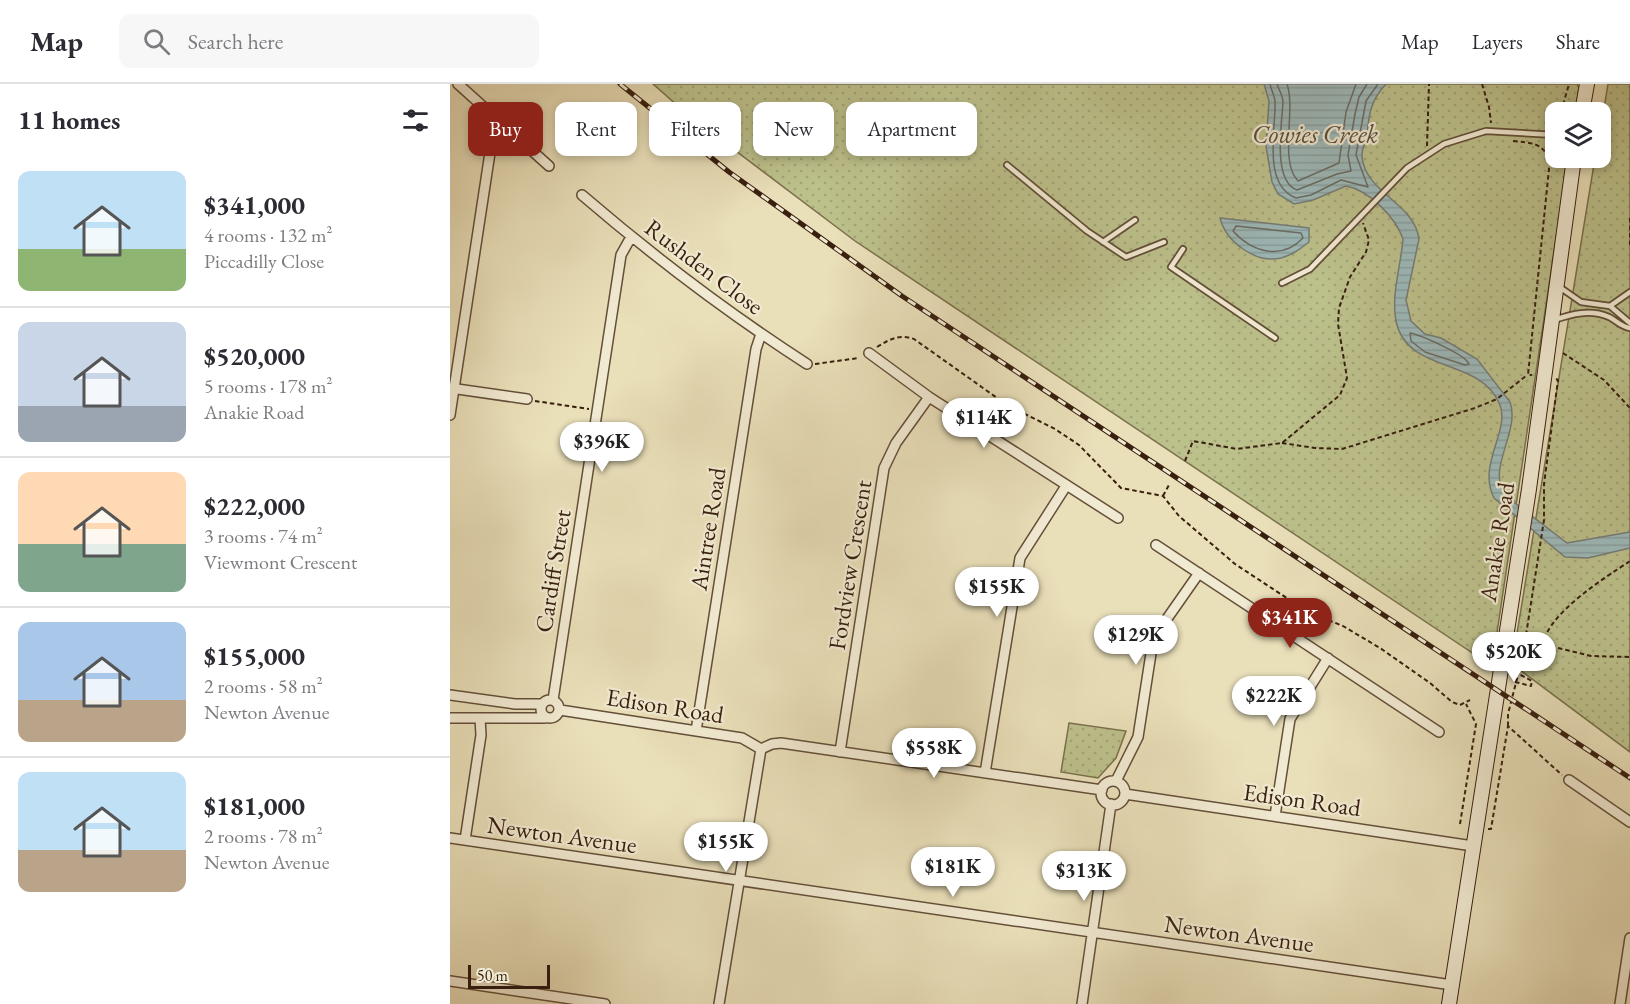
<!DOCTYPE html>
<meta charset="utf-8">
<style>
:root{--surface:#fff;--page:#f7f7f7;--text:#2b2b33;--muted:#7c7c81;--line:#e1e1e2;--accent:#8f2418}
body{margin:0;font-family:"EB Garamond",serif;background:var(--page);color:var(--text);height:100vh;display:flex;flex-direction:column;font-size:22px;white-space:nowrap}
*{box-sizing:border-box;margin:0}
p{font-size:20px;color:var(--muted)}
.icon{flex:none;width:33px;height:33px;fill:none;stroke:currentColor;stroke-width:2;stroke-linecap:round;stroke-linejoin:round}
.map{position:relative;flex:1;overflow:hidden}
.details{display:flex;flex-direction:column;background:var(--surface);width:450px}
.details>*{flex:none}
.hud{position:absolute;left:18px;top:18px;width:570px;height:54px;display:flex;gap:12px}
.buttons{position:absolute;left:1095px;top:18px;display:grid;gap:12px}
.buttons a{display:grid;place-items:center;width:66px;height:66px;border-radius:12px;background:var(--surface);box-shadow:0 3px 9px #0003;font-size:30px}
.scale{position:absolute;left:18px;bottom:15px;width:82px;box-sizing:border-box;padding-left:6px;border:3px solid #381f0e;border-top:0;font-size:16px;line-height:21px;white-space:nowrap;color:#381f0e;-webkit-text-stroke:4px #f1ead2;paint-order:stroke}
.price{position:absolute;translate:-50% -51px;padding:0 14px;border-radius:21px;background:#fff;color:#222;font-size:20px;line-height:39px;filter:drop-shadow(0 2px 3px #0008)}
.price::after{content:'';position:absolute;left:50%;top:36px;width:18px;height:14px;margin-left:-9px;background:inherit;clip-path:polygon(0 0,100% 0,50% 100%)}
.price.selected{background:var(--accent);color:#fff}
ul{padding:0;list-style:none}
li{display:flex;align-items:center;gap:18px;height:150px;padding:0 18px}
li+li{border-top:2px solid var(--line)}
li span{display:grid;place-items:center;flex:none;width:168px;height:120px;border-radius:12px;color:#555}
li>.icon{margin-inline-start:auto}
span .icon{width:72px;height:72px;fill:#fffc;stroke-width:1}
li b{font-size:26px}
h2{display:flex;justify-content:space-between;align-items:center;height:72px;padding:0 18px;font-size:26px}
.pill{padding:0 21px;border-radius:12px;background:var(--surface);box-shadow:0 3px 9px #0003;font-size:21px;line-height:54px}
.pill.selected{background:var(--accent);color:#fff}
header{display:flex;align-items:center;gap:36px;box-sizing:border-box;height:84px;padding:0 30px;background:var(--surface);border-bottom:2px solid var(--line)}
header strong{font-size:28px}
nav{display:flex;gap:33px;margin-inline-start:auto;font-size:21px}
.search{width:420px;height:54px;background:var(--page);display:flex;align-items:center;gap:15px;box-sizing:border-box;padding:0 21px;border-radius:12px;color:var(--muted);font-size:22px}
main{display:flex;flex:1;min-height:0}
.map>svg:first-child{display:block}
.grass{fill:url(#grass-dots);stroke:#7a704c;stroke-width:1.5}
.water{fill:url(#water-rules);stroke:#757c76;stroke-width:1.5}
.lines{fill:none;stroke-linecap:round;stroke-linejoin:round}
.shore{stroke:#6a6c64;stroke-width:1.5}
.service-casing{stroke:#644f39;stroke-width:8}
.minor-casing{stroke:#644f39;stroke-width:12}
.secondary-casing{stroke:#381f0e;stroke-width:16}
.path{stroke:#381f0e;stroke-width:2;stroke-dasharray:4.5 3;stroke-linecap:butt}
.service{stroke:#f1ead2;stroke-width:4.5}
.minor{stroke:#f1ead2;stroke-width:9}
.secondary{stroke:#f1ead2;stroke-width:14}
.rail-casing{stroke:#381f0e;stroke-width:5}
.rail{stroke:#f1ead2;stroke-width:3;stroke-dasharray:9;stroke-linecap:butt}
.labels{text-anchor:middle;stroke-width:4.5;stroke-linejoin:round;paint-order:stroke}
.street-label{font-size:24px;fill:#381f0e;stroke:#f1ead2}
.water-label{font-size:26px;font-style:italic;fill:#564e42;stroke:#f1ead2}
</style>
<header>
<strong>Map</strong>
<div class="search"><svg class="icon" aria-label="search" viewBox="0 0 24 24"><circle cx="10" cy="10" r="6"/><path d="M15 15l6 6"/></svg>Search here</div>
<nav><a>Map</a><a>Layers</a><a>Share</a></nav>
</header>
<main>
<section class="details">
<h2>11 homes<svg class="icon" aria-label="filters" viewBox="0 0 24 24"><path d="M4 7h16M4 17h16"/><circle cx="9" cy="7" r="2"/><circle cx="15" cy="17" r="2"/></svg></h2>
<ul>
<li><span style="background:linear-gradient(#bfe0f5 65%,#8fb573 0)"><svg class="icon" aria-label="home" viewBox="0 0 24 24"><path d="M3 11l9-7 9 7M6 9v11h12V9"/></svg></span><div><b>$341,000</b><p>4 rooms · 132 m²</p><p>Piccadilly Close</p></div></li>
<li><span style="background:linear-gradient(#c9d6e8 70%,#9aa5b1 0)"><svg class="icon" aria-label="home" viewBox="0 0 24 24"><path d="M3 11l9-7 9 7M6 9v11h12V9"/></svg></span><div><b>$520,000</b><p>5 rooms · 178 m²</p><p>Anakie Road</p></div></li>
<li><span style="background:linear-gradient(#ffd9b3 60%,#7fa58c 0)"><svg class="icon" aria-label="home" viewBox="0 0 24 24"><path d="M3 11l9-7 9 7M6 9v11h12V9"/></svg></span><div><b>$222,000</b><p>3 rooms · 74 m²</p><p>Viewmont Crescent</p></div></li>
<li><span style="background:linear-gradient(#a9c7e8 65%,#b9a48a 0)"><svg class="icon" aria-label="home" viewBox="0 0 24 24"><path d="M3 11l9-7 9 7M6 9v11h12V9"/></svg></span><div><b>$155,000</b><p>2 rooms · 58 m²</p><p>Newton Avenue</p></div></li>
<li><span style="background:linear-gradient(#bfe0f5 65%,#b9a48a 0)"><svg class="icon" aria-label="home" viewBox="0 0 24 24"><path d="M3 11l9-7 9 7M6 9v11h12V9"/></svg></span><div><b>$181,000</b><p>2 rooms · 78 m²</p><p>Newton Avenue</p></div></li>
</ul>
</section>
<div class="map">
<svg width="1180" height="920" viewBox="0 0 1180 920">
<defs>
<pattern id="grass-dots" width="8" height="8" patternUnits="userSpaceOnUse" patternTransform="scale(1.5)"><rect width="8" height="8" fill="#bcc08b"/><path d="M2 2h.1M6 6h.1" fill="none" stroke="#a2a577" stroke-width="1.8" stroke-linecap="round"/></pattern>
<pattern id="water-rules" width="6" height="5" patternUnits="userSpaceOnUse" patternTransform="scale(1.5)"><rect width="6" height="5" fill="#9dbabb"/><path d="M0 2.5h6" fill="none" stroke="#889fa0"/></pattern>
</defs>
<rect width="100%" height="100%" fill="#e9dfb9"/>
<filter id="stains"><feTurbulence type="fractalNoise" baseFrequency=".00333" numOctaves="4"/><feColorMatrix values="0 0 0 0 .2 0 0 0 0 .09 0 0 0 0 .02 0 0 0 .5 -.17"/></filter>
<radialGradient id="worn" r=".72"><stop offset=".6" stop-color="#630" stop-opacity="0"/><stop offset="1" stop-color="#630" stop-opacity=".3"/></radialGradient>
<!-- grass -->
<path class="grass" d="M203 0H1127L1129 4 1125 28H1106V74H1118L1042 582 405 157 237 30Z
M1158 0H1180V668L1062 580 1145 74H1150L1151 43Z
M619 639 676 647 666 674 648 694 611 688Z"/>
<!-- water -->
<path class="water" d="M814 0H936C921 16 919 29 917 50 916 58 911 66 912 73 916 110 964 118 969 155L956 216 961 237 975 250 991 254 1027 275 1060 318C1071 348 1034 387 1057 413L1117 459 1180 448V464L1138 474 1115 473 1044 414C1027 381 1060 347 1050 321 1031 272 957 291 946 237 941 211 951 181 953 155 946 134 919 106 896 102L863 116 844 120 828 110 822 98 816 62 819 17Z
M770 134 859 144V158C850 165 842 171 831 174 806 180 776 158 770 134Z"/>
<g class="lines">
<!-- shore -->
<path class="shore" d="M820 0C821 6 825 12 825 18 826 45 812 101 846 114L861 111 891 96 918 103 906 71 916 17 928 0
M827 0C829 6 833 12 833 18 832 39 822 97 847 106L887 90 901 87 898 71 905 30 909 13 917 0
M837 0C846 25 829 78 848 97L889 79 896 28 906 0
M786 142 851 149 853 154C831 177 802 168 783 147Z
M960 249C971 251 1016 271 1019 280L1015 281 975 268 961 257Z"/>
<defs>
<path id="service" d="M557 81 637 147 676 173 714 158
M653 158 685 136
M733 165 721 183 825 254
M832 199 860 185 957 84 994 60 1036 47 1106 51
M1108 202 1131 218 1160 222 1180 239
M1160 222 1180 208
M1104 236C1122 230 1140 225 1159 233 1167 237 1171 243 1180 244"/>
<path id="minor" d="M8 0 99 82
M132 111C203 172 278 229 357 280
M419 269 479 313 668 434
M0 304 77 315
M0 331 45 36
M706 461 989 648
M0 611 65 620H92
M91 625a9 9 0 1 1 18 0a9 9 0 1 1-18 0Z
M103 616 171 171 181 153
M110 626 292 654 311 665 269 920
M0 634H95
M246 647 306 265 311 250
M311 665 322 660 331 659 652 706
M390 668 434 384 446 359 479 313
M535 689 570 474 616 402
M1119 696 1180 738
M666 697 688 653 702 563 707 549 749 489
M651 709a12 12 0 1 1 24 0a12 12 0 1 1-24 0Z
M675 710 1023 762
M825 732 840 635 878 574
M0 754 1002 901
M15 756 31 651 30 634
M0 897 155 920
M632 920 661 720
M1170 920 1180 854"/>
<path id="secondary" d="M1132 28 1137 0
M999 920 1079 405 1124 74"/>
</defs>
<!-- service casing -->
<use href="#service" class="service-casing"/>
<!-- minor casing -->
<use href="#minor" class="minor-casing"/>
<!-- secondary casing -->
<use href="#secondary" class="secondary-casing"/>
<!-- path -->
<path class="path" d="M1032 0 1039 23 1041 39
M1111 28 1119 0
M1099 40 1106 33
M1063 57C1081 59 1091 58 1100 75L1078 291H1082
M977 62 979 0
M1180 134V162
M427 263C440 255 449 250 464 255L557 321 605 345 629 361 671 404 713 412 729 432 785 480 858 528 893 542 930 564 980 599 1002 618 1010 621 1020 616
M1113 269 1154 296 1180 324
M365 280 409 274
M1106 295 1108 296 1094 400V436L1071 583 1091 563 1100 562 1141 572 1180 573
M85 317 139 325
M832 359 865 364 892 365 1025 324 1047 315 1077 291
M735 377 743 357 787 365 832 359 890 311 897 294 888 240 889 224 900 193 916 168 919 156 913 139
M713 412 720 399
M1092 562C1098 529 1153 495 1180 477
M1065 598 1081 602 1082 597 1067 589
M1058 642V630L1070 583
M1010 740 1026 640 1016 620
M1038 745H1041L1058 642 1112 691"/>
<!-- service -->
<use href="#service" class="service"/>
<!-- minor -->
<use href="#minor" class="minor"/>
<!-- secondary -->
<use href="#secondary" class="secondary"/>
<defs>
<path id="rail" d="M170 0 279 88 452 212 1180 694"/>
</defs>
<!-- rail casing -->
<use href="#rail" class="rail-casing"/>
<!-- rail -->
<use href="#rail" class="rail"/>
</g>
<g class="labels">
<!-- street labels -->
<g class="street-label">
<text transform="translate(254 183) rotate(37)" y="8">Rushden Close</text>
<text transform="translate(258 445) rotate(-81)" y="8">Aintree Road</text>
<text transform="translate(1047 458) rotate(-81)" y="8">Anakie Road</text>
<text transform="translate(400 481) rotate(-81)" y="8">Fordview Crescent</text>
<text transform="translate(103 487) rotate(-81)" y="8">Cardiff Street</text>
<text transform="translate(215 622) rotate(9)" y="8">Edison Road</text>
<text transform="translate(852 716) rotate(8)" y="8">Edison Road</text>
<text transform="translate(112 751) rotate(8)" y="8">Newton Avenue</text>
<text transform="translate(789 850) rotate(8)" y="8">Newton Avenue</text>
</g>
<!-- water labels -->
<g class="water-label">
<text x="865" y="59">Cowies Creek</text>
</g>
</g>
<rect width="100%" height="100%" filter="url(#stains)"/>
<rect width="100%" height="100%" fill="url(#worn)"/>
</svg>
<div class="buttons">
<a><svg class="icon" aria-label="layers" viewBox="0 0 24 24"><path d="M12 4l9 5-9 5-9-5zM3 14l9 5 9-5"/></svg></a>
</div>
<div class="scale">50 m</div>
<b class="price" style="left:534px;top:365px">$114K</b>
<b class="price" style="left:152px;top:389px">$396K</b>
<b class="price" style="left:547px;top:534px">$155K</b>
<b class="price selected" style="left:840px;top:565px">$341K</b>
<b class="price" style="left:686px;top:582px">$129K</b>
<b class="price" style="left:1064px;top:599px">$520K</b>
<b class="price" style="left:824px;top:643px">$222K</b>
<b class="price" style="left:484px;top:695px">$558K</b>
<b class="price" style="left:276px;top:789px">$155K</b>
<b class="price" style="left:503px;top:814px">$181K</b>
<b class="price" style="left:634px;top:818px">$313K</b>
<div class="hud">
<a class="pill selected">Buy</a>
<a class="pill">Rent</a>
<a class="pill">Filters</a>
<a class="pill">New</a>
<a class="pill">Apartment</a>
</div>
</div>
</main>
